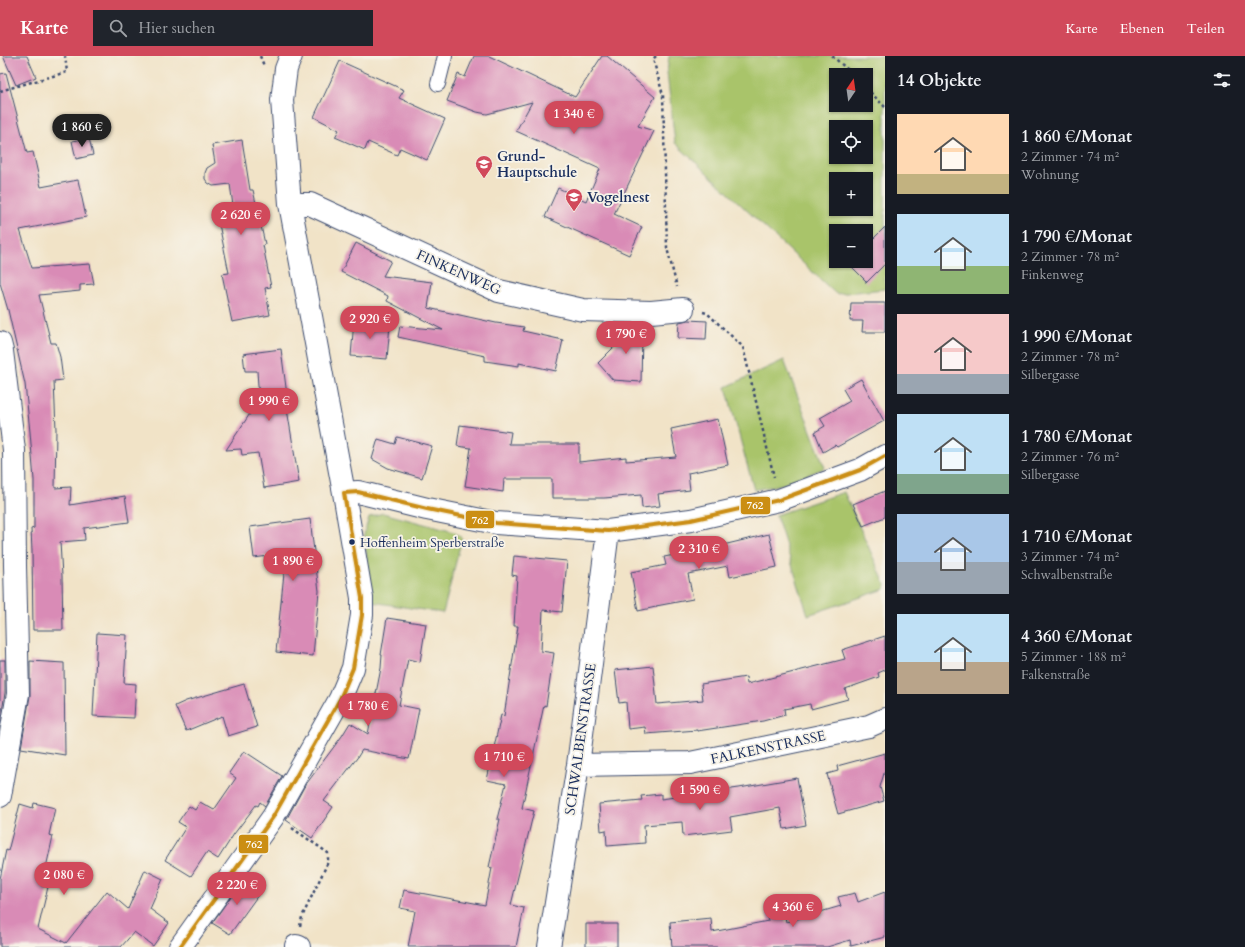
<!DOCTYPE html>
<html lang="de">
<meta charset="utf-8">
<style>
:root{--surface:#171b24;--page:#20242c;--text:#f1f3f6;--muted:#9ea1a6;--accent:#d1495b}
body{margin:0;font-family:Cardo,serif;background:var(--page);color:var(--text);height:100vh;display:flex;flex-direction:column;font-size:15px;white-space:nowrap}
*{box-sizing:border-box;margin:0}
p{font-size:13px;color:var(--muted)}
.icon{flex:none;width:22px;height:22px;fill:none;stroke:currentColor;stroke-width:2;stroke-linecap:round;stroke-linejoin:round}
.map{position:relative;flex:1;overflow:hidden}
.panel{display:flex;flex-direction:column;background:var(--surface);width:360px}
.panel>*{flex:none}
.needle{width:26px;rotate:13deg}
.controls{position:absolute;left:829px;top:12px;display:grid;gap:8px}
.controls a{display:grid;place-items:center;width:44px;height:44px;border-radius:0px;background:var(--surface);box-shadow:0 1px 3px #0004;font-size:20px}
.price{position:absolute;translate:-50% -34px;padding:0 9px;border-radius:14px;background:var(--accent);color:#fff;font-size:13px;line-height:26px;filter:drop-shadow(0 1px 2px #0008)}
.price::after{content:'';position:absolute;left:50%;top:24px;width:12px;height:9px;margin-left:-6px;background:inherit;clip-path:polygon(0 0,100% 0,50% 100%)}
.price.current{background:#222;color:#fff}
ul{padding:0;list-style:none}
li{display:flex;align-items:center;gap:12px;height:100px;padding:0 12px}
li span{display:grid;place-items:center;flex:none;width:112px;height:80px;border-radius:0px;color:#555}
li>.icon{margin-inline-start:auto}
span .icon{width:48px;height:48px;fill:#fffc;stroke-width:1}
li b{font-size:17px}
h2{display:flex;justify-content:space-between;align-items:center;height:48px;padding:0 12px;font-size:17px}
header{display:flex;align-items:center;gap:24px;box-sizing:border-box;height:56px;padding:0 20px;background:var(--accent);color:#fff}
header strong{font-size:19px}
nav{display:flex;gap:22px;margin-inline-start:auto;font-size:14px}
.search{width:280px;height:36px;background:var(--page);display:flex;align-items:center;gap:10px;box-sizing:border-box;padding:0 14px;border-radius:0px;color:var(--muted);font-size:15px}
main{display:flex;flex:1;min-height:0}
.map>svg:first-child{display:block}
.green{fill:#a9c46a;stroke:#627a64;fill-rule:evenodd}
.building{fill:#d98bb6}
.lines{fill:none;stroke-linecap:round;stroke-linejoin:round}
.service-casing{stroke:#3b4a6e;stroke-width:16}
.minor-casing{stroke:#3b4a6e;stroke-width:24}
.path{stroke:#3b4a6e;stroke-width:2.5;stroke-dasharray:3 3;stroke-linecap:butt}
.service{stroke:#fff;stroke-width:14}
.minor{stroke:#fff;stroke-width:22}
.bus-1-casing{stroke:#f7f3e8;stroke-width:7}
.bus-1{stroke:#cb8e13;stroke-width:4}
.bus-dot{fill:#1b2f5e;stroke:#f7f3e8;stroke-width:1.5}
.labels{text-anchor:middle;stroke-width:3.5;stroke-linejoin:round;paint-order:stroke}
.bus-label{font-size:13px;fill:#1b2f5e;stroke:#f7f3e8;text-anchor:start}
.poi-label{font-size:14px;font-weight:bold;fill:#1b2f5e;stroke:#f7f3e8;text-anchor:start}
.street-label{font-size:14px;fill:#1b2f5e;stroke:#f7f3e8}
.line-badge{stroke:#f7f3e8;stroke-width:1.5}
.badge-label{font-size:11px;text-anchor:middle;font-weight:bold;fill:#fff}
</style>
<header>
<strong>Karte</strong>
<div class="search"><svg class="icon" aria-label="search" viewBox="0 0 24 24"><circle cx="10" cy="10" r="6"/><path d="M15 15l6 6"/></svg>Hier suchen</div>
<nav><a>Karte</a><a>Ebenen</a><a>Teilen</a></nav>
</header>
<main>
<div class="map">
<svg width="885" height="891" viewBox="0 0 885 891">
<rect width="100%" height="100%" fill="#f7f3e8"/>
<filter id="ink" filterUnits="userSpaceOnUse"><feTurbulence type="fractalNoise" baseFrequency=".025" numOctaves="2"/><feDisplacementMap in="SourceGraphic" scale="8" xChannelSelector="R" yChannelSelector="G"/><feConvolveMatrix kernelMatrix="1 2 1 2 8 2 1 2 1" color-interpolation-filters="sRGB"/></filter>
<filter id="wash" filterUnits="userSpaceOnUse"><feTurbulence type="fractalNoise" baseFrequency=".012" numOctaves="4" result="noise"/><feDisplacementMap in="SourceGraphic" scale="16" xChannelSelector="R" yChannelSelector="G"/><feGaussianBlur stdDeviation="0.9" result="paint"/><feColorMatrix in="noise" values="0 0 0 0 0 0 0 0 0 0 0 0 0 0 0 0 0 1.4 0 .05"/><feComposite in="paint" operator="in"/></filter>
<g filter="url(#wash)">
<rect width="100%" height="100%" fill="#f1e3c7"/>
<!-- green -->
<path class="green" d="M669 0H885V58L884 59 885 60V233L836 238 675 87 667 17ZM836 19H866V49H836ZM836 71H866V101H836ZM836 123H866V153H836ZM836 175H866V205H836Z
M784 304 825 412 784 428 754 434 726 331Z
M844 436 885 528V533L808 559 776 459Z
M383 457 454 476 462 482 443 557 372 546 364 478 369 461Z"/>
<g id="blocks">
<!-- building -->
<path class="building" d="M3 0H27L36 21 16 29Z
M474 0H489L575 41 602 0H607L655 41 638 70 654 75 614 158 642 171 629 199 545 161 558 132 586 145 600 113 516 75 532 46 487 58 477 56 447 45 458 18 465 21Z
M340 5 404 34 399 42 445 63 427 104 400 92 397 99 368 86 365 94 335 81 339 74 314 61Z
M6 17 27 97 33 96 41 131 78 124 86 161 20 174 32 212 90 208 94 228 80 229V235L39 239 51 287H56L60 301 63 324 54 325 56 374 55 432 71 431 70 449 125 440 129 466 84 472 85 484 60 486 62 520 63 574H33L32 495 31 473 34 472V424L30 376 25 328 8 254 0 227V18Z
M89 82 93 99 76 103 72 85Z
M242 84 250 134H253L265 188 263 189 271 231 265 232 270 259 232 266 222 218 229 217 219 168 235 164 230 128 213 130 208 127 205 123V117L207 112 215 107 212 89Z
M885 171V208L866 227V225L846 205H866V190Z
M356 187 391 205 383 220 432 226 428 252 496 267 524 271 523 275 563 284 556 315 519 307V310L485 305V300L398 281 400 270 443 274 387 245 388 240 341 216Z
M851 247H885V276H862L863 265H850Z
M688 264 707 265 706 283 678 282 679 266Z
M354 265 390 269 387 303 351 300Z
M620 268H645V279H642L641 326 613 324 598 307 621 284Z
M281 293 288 347H286L299 426 264 432 258 397 242 399 241 393 226 394 259 344 257 315H245L243 298Z
M861 323 884 365 837 391 835 389 823 396 815 376 825 370 820 362 850 345 843 333Z
M718 363 728 409 688 417 690 434 658 438 660 450 642 452 641 439 604 442H552V423H504L503 436 465 430 471 392 457 390 460 369 511 376 509 388H579V406L626 401V405L676 401 671 373Z
M397 381 432 390 422 422 388 412 372 403 378 383 395 388Z
M885 435V461L863 470 853 448Z
M310 463 319 535 313 600 276 596 284 517 282 498 254 502 250 471Z
M769 478 777 511 730 521 728 510 688 518 693 543 656 550V551L638 555 631 516 666 509 664 501 723 490V489Z
M514 500 567 505 562 556 543 554 541 595 554 597 546 650 544 649 522 752 534 755 511 849 524 852 516 891H408L415 855 400 852 404 834 485 849 492 812 489 811 500 763H497L506 728 487 724 501 659 504 660 518 570H514L517 520 512 519Z
M387 562 426 568 420 606 408 603 399 649 419 653 409 703 362 694 357 702 324 745 333 751 312 782 286 764 304 731 342 680 350 667 368 678 381 612 382 599H381Z
M97 577 127 579 124 627 136 628 134 662 93 660Z
M885 580V614L878 617 879 621 845 633 848 643 811 653 810 648 784 653 785 659 763 665 697 675V674L646 678 645 671 628 673 626 646 619 647 615 614 653 610 657 648 703 644 701 628 746 621 747 628 845 603 842 594Z
M0 604H5V637L0 668Z
M30 605 64 607 65 699 21 692 30 640Z
M244 628 257 671 228 680 222 660 186 675 175 650 186 645Z
M244 695 282 720 265 750 260 746 258 750 256 749 234 778 218 803 207 796 191 820 165 804 186 771 178 766 189 750 195 754 200 746 214 754 236 722 229 717Z
M885 697V714L880 731 884 745 838 758 827 718 838 715 837 710Z
M797 722 806 769 784 773 780 752 730 761 732 774 683 780 682 766 644 769 645 787 607 790 606 774 601 775 599 748 642 744 641 740 661 738V743L739 732Z
M34 747 55 752 49 779 53 780 42 830 48 831 38 873 66 887 107 835 128 853 145 814 163 823 150 853 169 867 153 890 134 876 121 891H0V823L6 794 8 795 20 748 33 752Z
M244 822 261 835 230 878 212 867Z
M885 836V881L851 890 850 884 827 891H672L670 866 711 862 712 876 768 865 765 849 782 846 786 866 841 850 838 841 855 837 858 846Z
M586 868H617V891H586Z"/>
</g>
</g>
<g filter="url(#ink)">
<use href="#blocks" fill-opacity="0" stroke="#3b4a6e" stroke-width="1"/>
<g class="lines">
<defs>
<path id="service" d="M438 28 445 0"/>
<path id="minor" d="M290 148H310L499 235 583 254 651 256 683 253
M0 287 2 295 14 394 15 509 18 638 0 740
M344 437 358 436 427 453 496 467 608 475 691 464 779 444 860 414 885 400
M578 709 690 707 869 670 885 663
M296 890 299 891
M180 891 273 761 340 643 353 612 362 559V542L344 437 290 148 282 44 286 13 291 0
M549 891 578 709 608 475"/>
</defs>
<!-- service casing -->
<use href="#service" class="service-casing"/>
<!-- minor casing -->
<use href="#minor" class="minor-casing"/>
<!-- path -->
<path class="path" d="M260 0 264 10
M656 0 653 3 663 39 667 192 677 231
M832 0 854 19
M866 32 885 51
M0 35 67 16 65 0
M703 256 707 257 743 291 774 421
M292 772 328 797V806L302 861 300 870"/>
<!-- service -->
<use href="#service" class="service"/>
<!-- minor -->
<use href="#minor" class="minor"/>
<defs>
<path id="bus-1" d="M344 437 358 436 427 453 496 467 608 475 691 464 779 444 860 414 885 400
M180 891 273 761 340 643 353 612 362 559V542L344 437"/>
</defs>
<!-- bus-1 casing -->
<use href="#bus-1" class="bus-1-casing"/>
<!-- bus-1 -->
<use href="#bus-1" class="bus-1"/>
</g>
</g>
<!-- icons -->
<defs>
<symbol id="school-pin" viewBox="-11 -11 22 30"><path d="M0 17L-7.5 6A9.5 9.5 0 1 1 7.5 6Z" fill="#d1495b" stroke="#f7f3e8"/><path d="M0-5L7-2L0 1L-7-2ZM-4 1L0 2.5L4 1V4Q0 6-4 4Z" fill="#fff"/></symbol>
</defs>
<g fill-rule="evenodd">
<use href="#school-pin" x="474" y="98" width="20" height="27"/>
<use href="#school-pin" x="564" y="131" width="20" height="27"/>
</g>
<!-- markers -->
<circle class="bus-dot" cx="352" cy="486" r="3.5"/>
<g class="labels">
<!-- bus labels -->
<g class="bus-label">
<text x="360" y="491">Hoffenheim Sperberstraße</text>
</g>
<!-- poi labels -->
<g class="poi-label">
<text x="497" y="105">Grund-<tspan x="497" dy="16">Hauptschule</tspan></text>
<text x="587" y="146">Vogelnest</text>
</g>
<!-- street labels -->
<g class="street-label">
<text transform="translate(459 216) rotate(24)" y="5">FINKENWEG</text>
<text transform="translate(580 683) rotate(-82)" y="5">SCHWALBENSTRASSE</text>
<text transform="translate(768 691) rotate(-12)" y="5">FALKENSTRASSE</text>
</g>
</g>
<g class="line-badge">
<rect x="740" y="440" width="31" height="19" rx="4" fill="#cb8e13"/>
<rect x="465" y="454" width="30" height="19" rx="4" fill="#cb8e13"/>
<rect x="238" y="778" width="31" height="20" rx="4" fill="#cb8e13"/>
</g>
<g class="badge-label">
<text x="755" y="453">762</text>
<text x="480" y="468">762</text>
<text x="254" y="792">762</text>
</g>
</svg>
<div class="controls">
<a><svg class="needle" viewBox="-14 -14 28 28"><path d="M0-13l5 13h-10z" fill="#e53935"/><path d="M0 13l5-13h-10z" fill="#9ea1a6"/></svg></a>
<a><svg class="icon" aria-label="locate" viewBox="0 0 24 24"><circle cx="12" cy="12" r="6"/><path d="M12 2v4M12 18v4M2 12h4M18 12h4"/></svg></a>
<a>+</a>
<a>−</a>
</div>
<b class="price" style="left:574px;top:79px">1 340 €</b>
<b class="price current" style="left:82px;top:92px">1 860 €</b>
<b class="price" style="left:241px;top:180px">2 620 €</b>
<b class="price" style="left:370px;top:284px">2 920 €</b>
<b class="price" style="left:626px;top:299px">1 790 €</b>
<b class="price" style="left:269px;top:366px">1 990 €</b>
<b class="price" style="left:699px;top:514px">2 310 €</b>
<b class="price" style="left:293px;top:526px">1 890 €</b>
<b class="price" style="left:368px;top:671px">1 780 €</b>
<b class="price" style="left:504px;top:722px">1 710 €</b>
<b class="price" style="left:700px;top:755px">1 590 €</b>
<b class="price" style="left:64px;top:840px">2 080 €</b>
<b class="price" style="left:237px;top:850px">2 220 €</b>
<b class="price" style="left:793px;top:872px">4 360 €</b>
</div>
<section class="panel">
<h2>14 Objekte<svg class="icon" aria-label="filters" viewBox="0 0 24 24"><path d="M4 7h16M4 17h16"/><circle cx="9" cy="7" r="2"/><circle cx="15" cy="17" r="2"/></svg></h2>
<ul>
<li><span style="background:linear-gradient(#ffd9b3 75%,#c2b280 0)"><svg class="icon" aria-label="home" viewBox="0 0 24 24"><path d="M3 11l9-7 9 7M6 9v11h12V9"/></svg></span><div><b>1 860 €/Monat</b><p>2 Zimmer · 74 m²</p><p>Wohnung</p></div></li>
<li><span style="background:linear-gradient(#bfe0f5 65%,#8fb573 0)"><svg class="icon" aria-label="home" viewBox="0 0 24 24"><path d="M3 11l9-7 9 7M6 9v11h12V9"/></svg></span><div><b>1 790 €/Monat</b><p>2 Zimmer · 78 m²</p><p>Finkenweg</p></div></li>
<li><span style="background:linear-gradient(#f6c9c9 75%,#9aa5b1 0)"><svg class="icon" aria-label="home" viewBox="0 0 24 24"><path d="M3 11l9-7 9 7M6 9v11h12V9"/></svg></span><div><b>1 990 €/Monat</b><p>2 Zimmer · 78 m²</p><p>Silbergasse</p></div></li>
<li><span style="background:linear-gradient(#bfe0f5 75%,#7fa58c 0)"><svg class="icon" aria-label="home" viewBox="0 0 24 24"><path d="M3 11l9-7 9 7M6 9v11h12V9"/></svg></span><div><b>1 780 €/Monat</b><p>2 Zimmer · 76 m²</p><p>Silbergasse</p></div></li>
<li><span style="background:linear-gradient(#a9c7e8 60%,#9aa5b1 0)"><svg class="icon" aria-label="home" viewBox="0 0 24 24"><path d="M3 11l9-7 9 7M6 9v11h12V9"/></svg></span><div><b>1 710 €/Monat</b><p>3 Zimmer · 74 m²</p><p>Schwalbenstraße</p></div></li>
<li><span style="background:linear-gradient(#bfe0f5 60%,#b9a48a 0)"><svg class="icon" aria-label="home" viewBox="0 0 24 24"><path d="M3 11l9-7 9 7M6 9v11h12V9"/></svg></span><div><b>4 360 €/Monat</b><p>5 Zimmer · 188 m²</p><p>Falkenstraße</p></div></li>
</ul>
</section>
</main>
